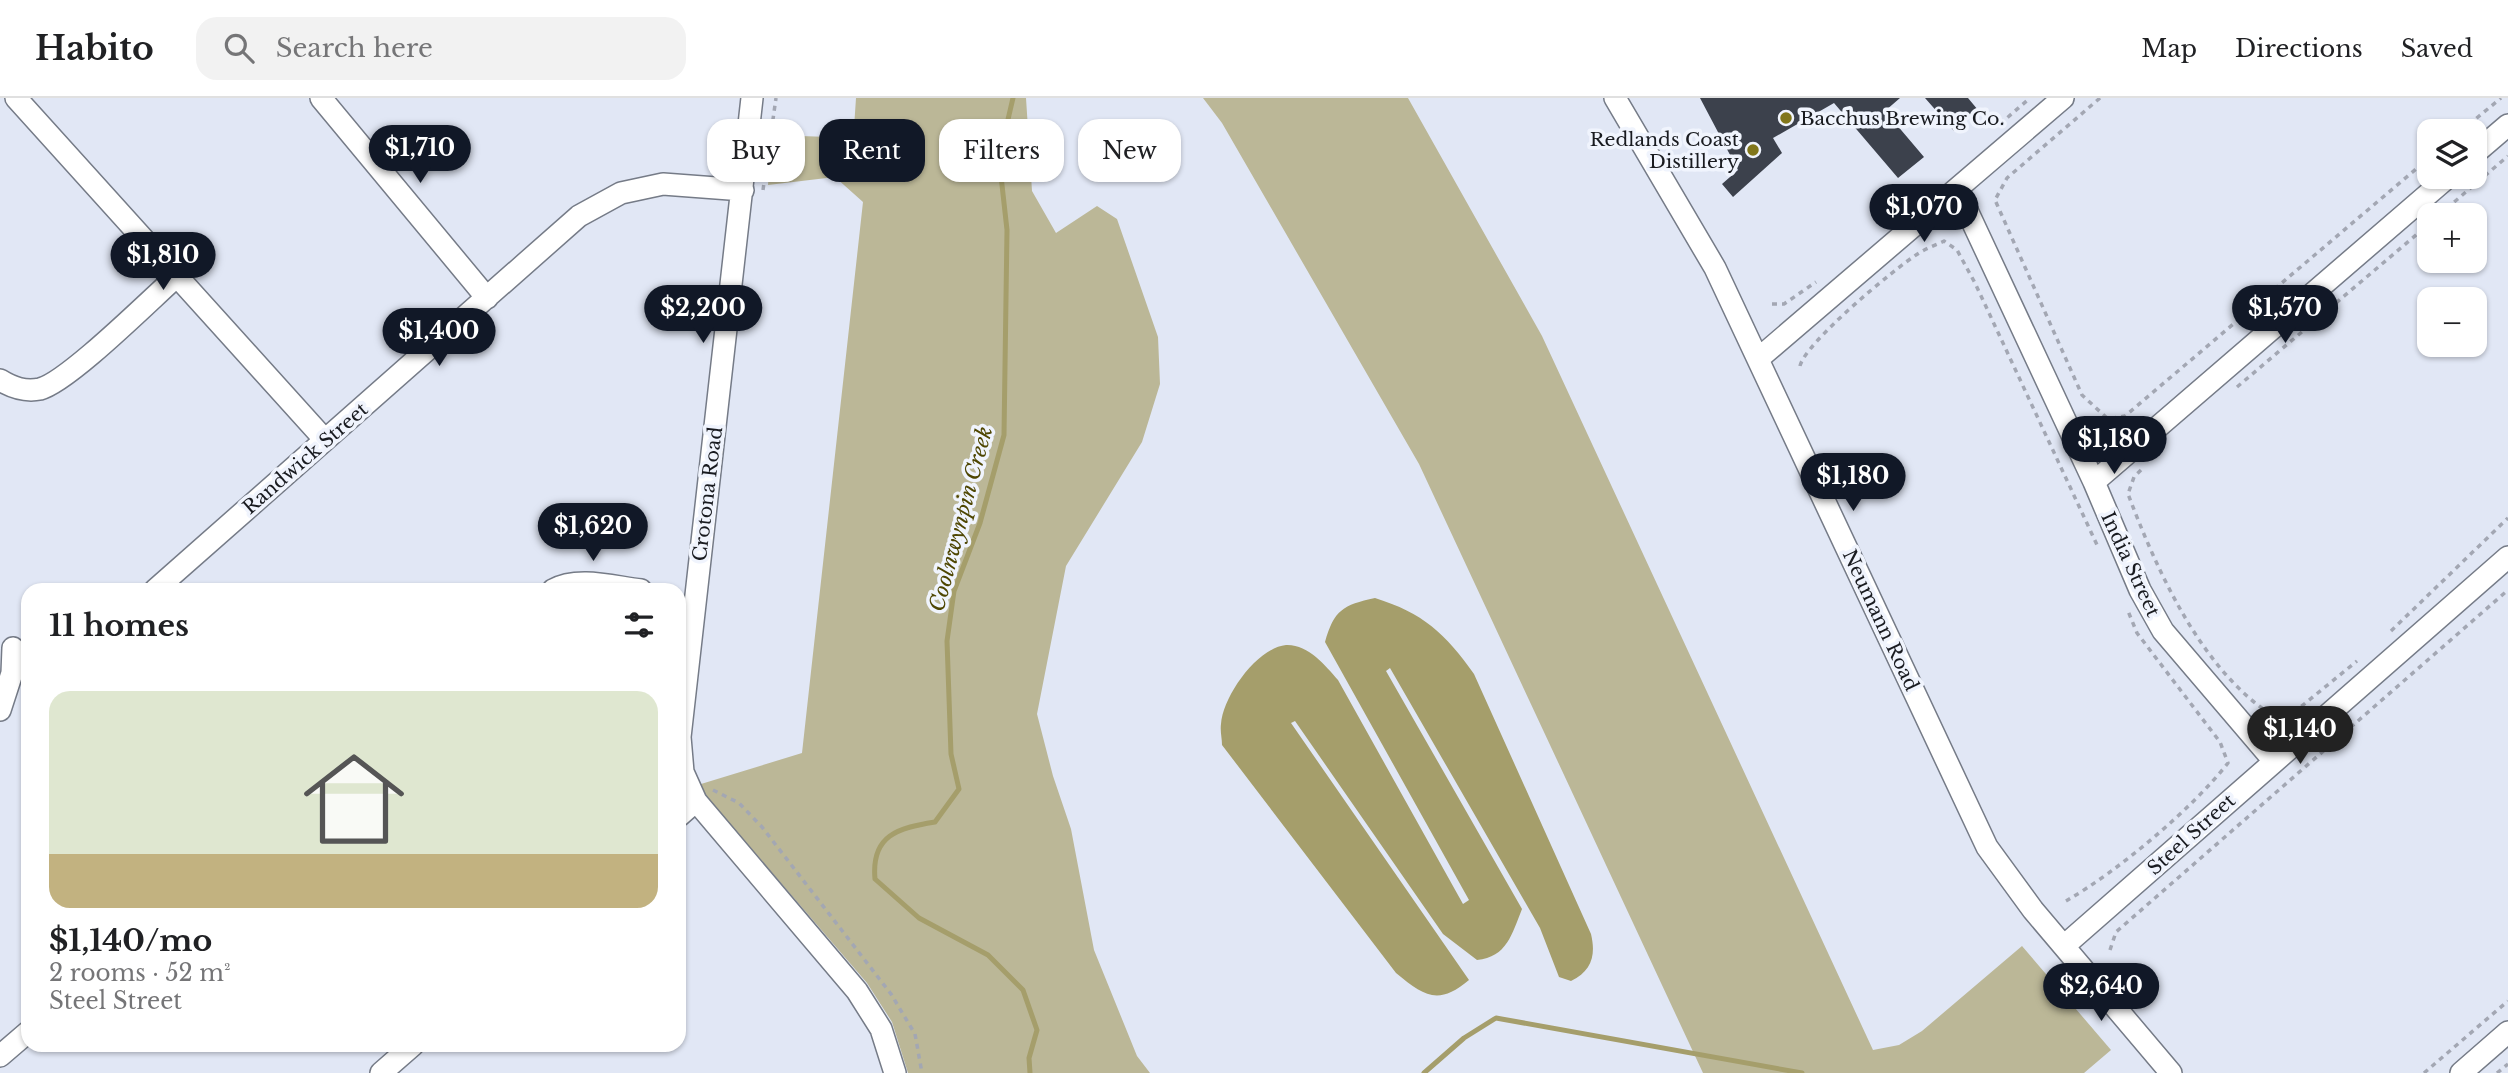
<!DOCTYPE html>
<meta charset="utf-8">
<style>
:root{--surface:#fff;--page:#f2f2f2;--text:#202124;--muted:#757577;--line:#e0e0e0;--accent:#111827}
body{margin:0;font-family:"Libre Baskerville",serif;background:var(--page);color:var(--text);height:100vh;display:flex;flex-direction:column;font-size:26px;white-space:nowrap}
*{box-sizing:border-box;margin:0}
p{font-size:23px;color:var(--muted)}
.icon{flex:none;width:38px;height:38px;fill:none;stroke:currentColor;stroke-width:2;stroke-linecap:round;stroke-linejoin:round}
.map{position:relative;flex:1;overflow:hidden}
.panel{position:absolute;left:21px;top:485px;width:665px;height:469px;display:flex;flex-direction:column;background:var(--surface);border-radius:21px;box-shadow:0 2px 5px #0004}
.panel>*{flex:none}
.hud{position:absolute;left:707px;top:21px;width:665px;height:63px;display:flex;gap:14px}
.tools{position:absolute;left:2417px;top:21px;display:grid;gap:14px}
.tools a{display:grid;place-items:center;width:70px;height:70px;border-radius:14px;background:var(--surface);box-shadow:0 2px 5px #0004;font-size:35px}
.price{position:absolute;translate:-50% -60px;padding:0 16px;border-radius:24px;background:var(--accent);color:#fff;font-size:23px;line-height:46px;filter:drop-shadow(0 2px 4px #0008)}
.price::after{content:'';position:absolute;left:50%;top:42px;width:21px;height:16px;margin-left:-10px;background:inherit;clip-path:polygon(0 0,100% 0,50% 100%)}
.price.current{background:#222;color:#fff}
ul{padding:0;list-style:none}
li{display:grid;align-content:center;gap:14px;height:371px;padding:0 28px}
li+li{border-top:2px solid var(--line)}
li span{display:grid;place-items:center;height:217px;border-radius:21px;color:#555}
li>.icon{margin-inline-start:auto}
span .icon{width:126px;height:126px;fill:#fffc;stroke-width:1}
li b{font-size:30px}
h2{display:flex;justify-content:space-between;align-items:center;height:84px;padding:0 28px;font-size:30px}
.tag{padding:0 24px;border-radius:21px;background:var(--surface);box-shadow:0 2px 5px #0004;font-size:24px;line-height:63px}
.tag.current{background:var(--accent);color:#fff}
header{display:flex;align-items:center;gap:42px;box-sizing:border-box;height:98px;padding:0 35px;background:var(--surface);border-bottom:2px solid var(--line)}
header strong{font-size:33px}
nav{display:flex;gap:38px;margin-inline-start:auto;font-size:24px}
.search{width:490px;height:63px;background:var(--page);display:flex;align-items:center;gap:18px;box-sizing:border-box;padding:0 24px;border-radius:21px;color:var(--muted);font-size:26px}
.map>svg:first-child{display:block}
.green{fill:#bbb797}
.water{fill:#a59e6b}
.lines{fill:none;stroke-linecap:round;stroke-linejoin:round}
.stream{stroke:#a59e6b;stroke-width:5}
.building{fill:#3c414c}
.minor-casing{stroke:#757b87;stroke-width:24}
.path{stroke:#a3a7b3;stroke-width:3.5;stroke-dasharray:5 5;stroke-linecap:butt}
.minor{stroke:#fff;stroke-width:21}
.poi-dot{fill:#81761a;stroke:#f0f4fd;stroke-width:2.5}
.labels{text-anchor:middle;stroke-width:7;stroke-linejoin:round;paint-order:stroke}
.poi-label{font-size:19px;fill:#191b20;stroke:#f0f4fd;text-anchor:start}
.street-label{font-size:19px;fill:#191b20;stroke:#f0f4fd}
.water-label{font-size:21px;font-style:italic;fill:#4e4602;stroke:#f0f4fd}
</style>
<header>
<strong>Habito</strong>
<div class="search"><svg class="icon" aria-label="search" viewBox="0 0 24 24"><circle cx="10" cy="10" r="6"/><path d="M15 15l6 6"/></svg>Search here</div>
<nav><a>Map</a><a>Directions</a><a>Saved</a></nav>
</header>
<div class="map">
<svg width="2508" height="975" viewBox="0 0 2508 975">
<rect width="100%" height="100%" fill="#e1e7f5"/>
<!-- green -->
<path class="green" d="M856 0H1026L1032 93 1056 135 1097 108 1117 121 1158 239 1160 286 1142 344 1066 468 1037 616 1053 678 1071 731 1094 852 1137 958 1150 975H908L892 924 867 885 706 698 701 686 802 655 863 104 835 79 768 87 772 37 829 39 854 30Z
M1203 0H1408L1542 238 1873 952 1899 947 1922 933 2022 848 2111 952 2084 975H1703L1419 366 1222 25Z"/>
<!-- water -->
<path class="water" d="M1375 500C1423 515 1445 535 1474 576L1591 836C1596 857 1592 873 1571 883L1559 879 1540 830 1390 570 1386 573 1522 811C1512 836 1507 859 1477 862L1443 836 1295 623 1291 625 1469 882C1438 908 1424 898 1396 875L1222 647C1222 640 1220 633 1221 626 1223 598 1257 550 1286 547 1308 546 1325 567 1338 582L1463 806 1469 802 1325 544C1334 512 1343 507 1375 500Z"/>
<g class="lines">
<!-- stream -->
<path class="stream" d="M1013 0 999 60 1007 132 1004 337 980 425 954 493 947 543 951 656 959 691 935 724C898 730 871 737 875 781L919 820 988 857 1023 892 1037 932 1029 960 1030 975
M1424 975 1464 940 1496 920 1802 975"/>
</g>
<!-- building -->
<path class="building" d="M1700 0H1900L1885 13 1924 59 1898 80 1834 5 1773 40 1782 55 1733 99 1722 86 1738 72Z
M1925 0H1968L1978 12 1954 33Z"/>
<g class="lines">
<defs>
<path id="minor" d="M16 0 325 342
M321 0 487 200
M752 0 680 639 683 674 696 703 857 893 881 931 895 975
M1615 0 1715 170 1987 749 2033 812 2171 975
M2474 56 2508 27
M1957 91 2094 384 2140 492 2163 533 2274 663
M1758 261 2063 0
M0 282C13 290 25 294 40 291 68 284 151 201 177 178
M2094 384 2448 79
M155 492 579 118 621 95 663 86 743 92
M553 492C578 478 614 489 641 492
M0 612 12 575 13 550
M679 718 696 703
M2064 848 2508 459
M0 958 28 934
M381 975 413 947
M2461 975 2508 934"/>
</defs>
<!-- minor casing -->
<use href="#minor" class="minor-casing"/>
<!-- path -->
<path class="path" d="M2100 0 2007 80 1995 102 2082 297 2108 321 2125 318 2429 60
M2000 26 2030 0
M2461 33 2501 0
M763 92 776 0
M2439 117 2508 58
M1772 206H1784L1816 184
M1800 268C1805 245 1895 170 1919 155 1927 150 1936 147 1944 143L1957 152 1975 185 2098 449
M2237 289 2429 126
M2141 372 2134 379 2128 396C2158 475 2203 576 2278 621L2292 616 2357 563
M2391 533 2508 420
M713 692 739 705 762 729 891 896 915 936 922 975
M2066 803C2118 773 2191 712 2228 665L2220 644 2137 535 2128 513
M2110 852 2116 834 2508 492
M2424 975 2508 903
M2497 975 2508 966"/>
<!-- minor -->
<use href="#minor" class="minor"/>
</g>
<!-- markers -->
<g class="poi-dot">
<circle cx="1786" cy="20" r="7"/>
<circle cx="1753" cy="52" r="7"/>
</g>
<g class="labels">
<!-- poi labels -->
<g class="poi-label">
<text x="1800" y="27">Bacchus Brewing Co.</text>
<text x="1739" y="48" text-anchor="end">Redlands Coast<tspan x="1739" dy="22">Distillery</tspan></text>
</g>
<!-- street labels -->
<g class="street-label">
<text transform="translate(305 360) rotate(-41)" y="7">Randwick Street</text>
<text transform="translate(707 396) rotate(-83)" y="7">Crotona Road</text>
<text transform="translate(2131 466) rotate(65)" y="7">India Street</text>
<text transform="translate(1881 522) rotate(65)" y="7">Neumann Road</text>
<text transform="translate(2191 736) rotate(-42)" y="7">Steel Street</text>
</g>
<!-- water labels -->
<g class="water-label">
<text transform="translate(961 421) rotate(-75)" y="7">Coolnwynpin Creek</text>
</g>
</g>
</svg>
<div class="tools">
<a><svg class="icon" aria-label="layers" viewBox="0 0 24 24"><path d="M12 4l9 5-9 5-9-5zM3 14l9 5 9-5"/></svg></a>
<a>+</a>
<a>−</a>
</div>
<b class="price" style="left:420px;top:87px">$1,710</b>
<b class="price" style="left:1924px;top:146px">$1,070</b>
<b class="price" style="left:163px;top:194px">$1,810</b>
<b class="price" style="left:703px;top:247px">$2,200</b>
<b class="price" style="left:2285px;top:247px">$1,570</b>
<b class="price" style="left:439px;top:270px">$1,400</b>
<b class="price" style="left:2114px;top:378px">$1,180</b>
<b class="price" style="left:1853px;top:415px">$1,180</b>
<b class="price" style="left:593px;top:465px">$1,620</b>
<b class="price current" style="left:2300px;top:668px">$1,140</b>
<b class="price" style="left:2101px;top:925px">$2,640</b>
<div class="hud">
<a class="tag">Buy</a>
<a class="tag current">Rent</a>
<a class="tag">Filters</a>
<a class="tag">New</a>
</div>
<section class="panel">
<h2>11 homes<svg class="icon" aria-label="filters" viewBox="0 0 24 24"><path d="M4 7h16M4 17h16"/><circle cx="9" cy="7" r="2"/><circle cx="15" cy="17" r="2"/></svg></h2>
<ul>
<li><span style="background:linear-gradient(#dfe7d0 75%,#c2b280 0)"><svg class="icon" aria-label="home" viewBox="0 0 24 24"><path d="M3 11l9-7 9 7M6 9v11h12V9"/></svg></span><div><b>$1,140/mo</b><p>2 rooms · 52 m²</p><p>Steel Street</p></div></li>
</ul>
</section>
</div>
